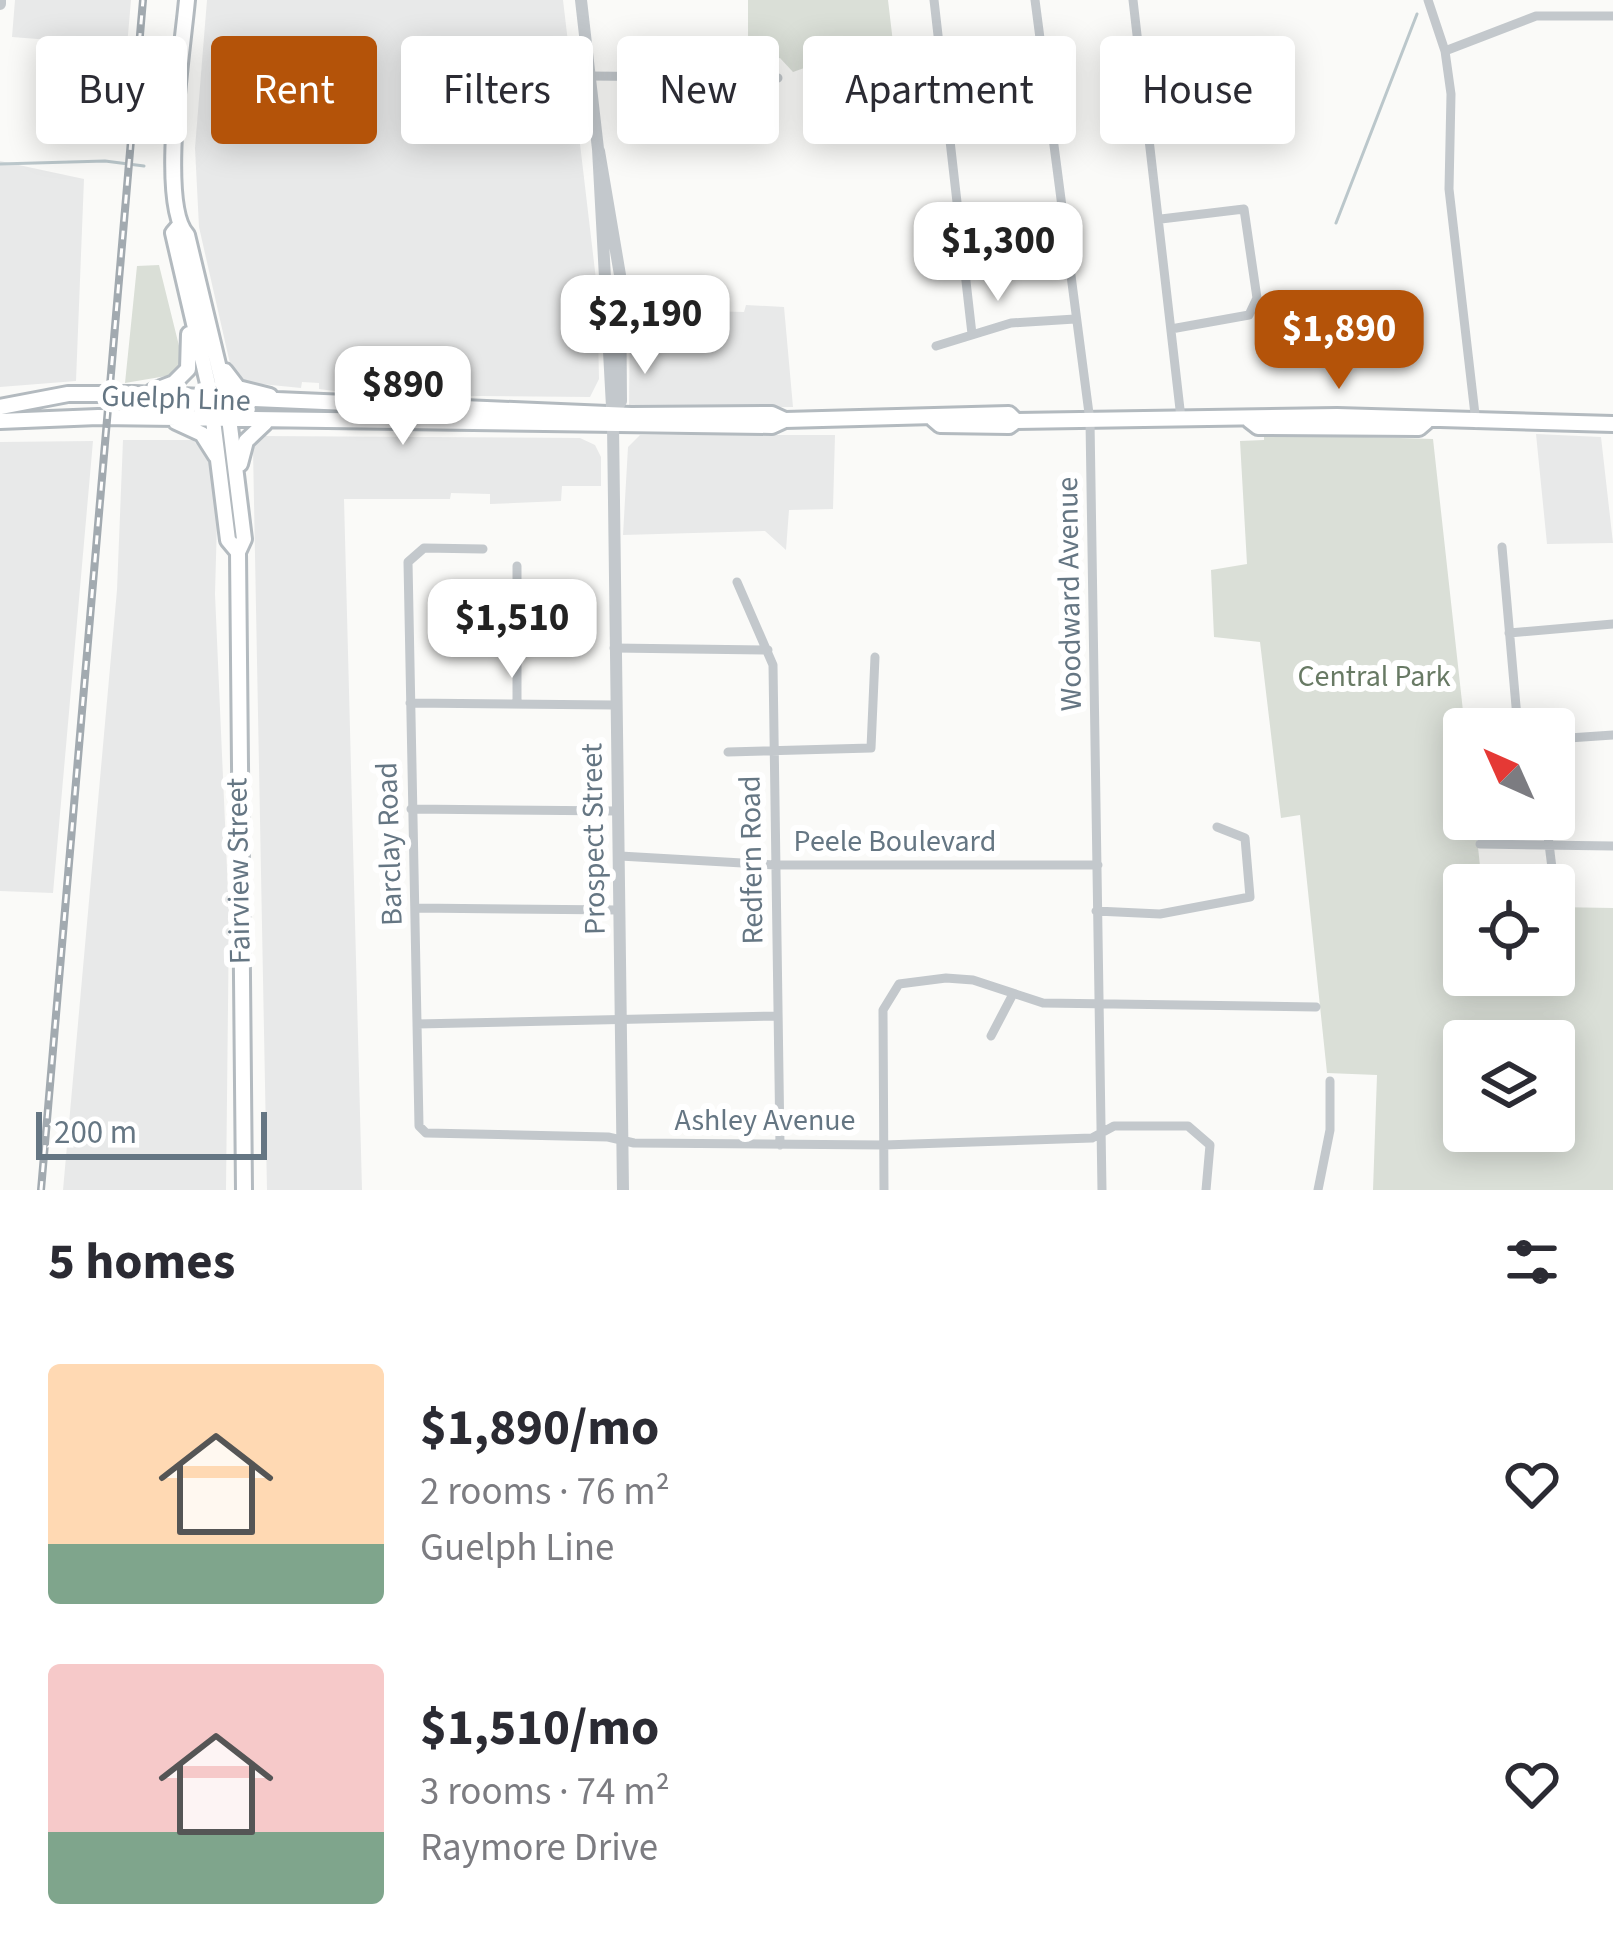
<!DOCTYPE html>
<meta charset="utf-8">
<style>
:root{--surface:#fff;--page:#f7f7f7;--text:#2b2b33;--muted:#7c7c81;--accent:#b45309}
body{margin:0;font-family:"Source Sans 3",sans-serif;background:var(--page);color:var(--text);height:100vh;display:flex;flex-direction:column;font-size:45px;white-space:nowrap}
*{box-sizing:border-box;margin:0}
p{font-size:39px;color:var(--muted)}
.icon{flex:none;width:66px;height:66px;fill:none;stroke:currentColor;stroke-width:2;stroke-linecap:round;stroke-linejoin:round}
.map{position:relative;height:1190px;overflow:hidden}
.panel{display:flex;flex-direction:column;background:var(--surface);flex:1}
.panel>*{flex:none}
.hud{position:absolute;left:36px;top:36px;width:1542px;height:108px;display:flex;gap:24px}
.needle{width:78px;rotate:315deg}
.tools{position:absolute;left:1443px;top:708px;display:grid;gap:24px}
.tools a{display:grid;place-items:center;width:132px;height:132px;border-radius:12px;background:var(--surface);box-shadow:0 6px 30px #0003;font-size:60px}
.scale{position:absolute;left:36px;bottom:30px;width:231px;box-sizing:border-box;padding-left:12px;border:6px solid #657683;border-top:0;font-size:33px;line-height:42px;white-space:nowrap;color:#657683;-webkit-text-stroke:9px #fff;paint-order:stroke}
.price{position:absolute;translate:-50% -102px;padding:0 27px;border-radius:24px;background:#fff;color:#222;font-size:39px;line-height:78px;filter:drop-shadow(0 3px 6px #0008)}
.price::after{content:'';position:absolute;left:50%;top:72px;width:36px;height:27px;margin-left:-18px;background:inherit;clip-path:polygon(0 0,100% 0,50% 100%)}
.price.active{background:var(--accent);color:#fff}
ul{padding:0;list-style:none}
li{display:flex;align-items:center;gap:36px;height:300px;padding:0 48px}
li span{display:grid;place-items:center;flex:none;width:336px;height:240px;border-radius:12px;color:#555}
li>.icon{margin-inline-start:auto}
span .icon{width:144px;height:144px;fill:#fffc;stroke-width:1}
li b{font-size:51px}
h2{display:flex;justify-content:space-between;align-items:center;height:144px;padding:0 48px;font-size:51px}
.tag{padding:0 42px;border-radius:12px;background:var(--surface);box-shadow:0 6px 30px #0003;font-size:42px;line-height:108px}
.tag.active{background:var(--accent);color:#fff}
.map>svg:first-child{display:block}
.built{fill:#e8e9e9}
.green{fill:#dadfd7;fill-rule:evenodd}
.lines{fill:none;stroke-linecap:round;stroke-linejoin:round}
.stream{stroke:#bbc7cb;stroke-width:3}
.secondary-casing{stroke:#b3babf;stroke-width:20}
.minor{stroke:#c3c8cc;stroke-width:9}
.tertiary{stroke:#c3c8cc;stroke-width:12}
.secondary{stroke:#fff;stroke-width:14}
.rail-casing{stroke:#a2aab0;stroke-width:8}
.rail{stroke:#fff;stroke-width:3;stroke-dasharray:9;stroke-linecap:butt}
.labels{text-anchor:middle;stroke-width:12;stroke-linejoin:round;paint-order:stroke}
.street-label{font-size:30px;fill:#657683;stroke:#fff}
.park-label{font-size:30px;fill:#687a64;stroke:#fff}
</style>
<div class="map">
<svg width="1613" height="1190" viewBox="0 0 1613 1190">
<rect width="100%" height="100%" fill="#fafaf8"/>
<!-- built -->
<path class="built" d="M15 0H131L127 46 12 37Z
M207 0H563L597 288 599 379 590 397 366 395 319 389V383L302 382 301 388 242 382 231 368 199 227 195 148Z
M0 161 84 179 76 381 0 387Z
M746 305 784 307 793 407 629 408 630 309 744 312Z
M1536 434 1601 437 1613 543 1547 544Z
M640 435H835L833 509 789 510 786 550 765 531 623 535 628 447Z
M260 436 580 438 595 445 601 457V486H562L561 501 490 504V494L451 493 450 499H344L362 1190H267L253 449Z
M123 440H193L210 460 217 521 215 594 229 915 226 1190H63L117 590Z
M93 441 53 893 0 891V442Z"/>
<!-- green -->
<path class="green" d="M748 0H888L894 51 835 57 793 72 780 58 748 67Z
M159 265 183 362 178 374 125 383 137 266Z
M1264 434 1433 439 1465 729 1464 819H1475L1482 885H1464V975H1554V907L1613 908V1190H1373L1377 1075 1327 1073 1300 815 1281 818 1260 642 1214 637 1211 570 1247 564 1240 441 1264 440ZM1464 1041H1554V1131H1464Z"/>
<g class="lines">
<!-- stream -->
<path class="stream" d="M0 164 105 161 144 166
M1336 223 1417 14"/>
<defs>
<path id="secondary" d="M187 0C183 46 158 204 187 235L227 402 244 539 238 552 244 1190
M179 226 173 233 209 388 228 540 238 552
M225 371 238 388 270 396
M153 391 174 383 188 369 189 334
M0 407 68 394H134L631 415 772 414 785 420 1009 414 1016 421
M933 419 940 425 1009 426 1016 421 1337 416 1613 424
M1249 420 1258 427 1419 428 1426 422
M0 421 98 417 772 426 785 420
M176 422 202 434 216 456
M240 464 246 441 265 423"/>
</defs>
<!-- secondary casing -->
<use href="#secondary" class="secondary-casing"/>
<!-- minor -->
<path class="minor" d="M934 0 972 334
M1035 0 1090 421 1102 1190
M1133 0 1181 418
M1428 0 1445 51 1451 94 1449 189 1476 423
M1445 51 1536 16H1613
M589 76 778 78
M1148 109 1288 106
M1161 219 1244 209 1257 298 1249 315 1171 329
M936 346 1011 323 1075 319
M1502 547 1518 729
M483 549 424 548 408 562 419 1126 426 1133 608 1137 634 1143 884 1145 1092 1138 1114 1126H1188L1210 1145 1206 1190
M517 566V703
M737 582 773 665 780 1145
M1509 633 1613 624
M614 648 768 650
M410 703 614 705
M1554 739 1613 735
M728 752 871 748 875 657
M411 809 618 811
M1546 819 1556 901
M1480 844 1613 846
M620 856 775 865H1098
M415 908 619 910
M1096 911 1160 914 1250 897 1245 838 1217 827
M417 1024 778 1016
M991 1036 1013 994
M884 1190 883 1010 899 984 946 978 973 980 1043 1003 1316 1007
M1318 1190 1330 1130V1081"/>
<!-- tertiary -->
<path class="tertiary" d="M581 0 598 149 613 425 623 1190
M0 4V0
M599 151 620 275 621 401 612 415"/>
<!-- secondary -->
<use href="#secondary" class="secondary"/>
<defs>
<path id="rail" d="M41 1190 143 0"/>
</defs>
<!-- rail casing -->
<use href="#rail" class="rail-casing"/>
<!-- rail -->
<use href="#rail" class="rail"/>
</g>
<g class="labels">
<!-- street labels -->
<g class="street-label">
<text transform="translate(176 398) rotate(2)" y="10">Guelph Line</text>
<text transform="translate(1069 594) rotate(-91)" y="10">Woodward Avenue</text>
<text transform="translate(593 839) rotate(-91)" y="10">Prospect Street</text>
<text x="895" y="851">Peele Boulevard</text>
<text transform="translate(389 844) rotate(-92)" y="10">Barclay Road</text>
<text transform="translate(751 860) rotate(-91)" y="10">Redfern Road</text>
<text transform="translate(238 871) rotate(-91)" y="10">Fairview Street</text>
<text x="765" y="1130">Ashley Avenue</text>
</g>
<!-- park labels -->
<g class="park-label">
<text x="1374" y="686">Central Park</text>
</g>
</g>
</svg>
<div class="tools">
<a><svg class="needle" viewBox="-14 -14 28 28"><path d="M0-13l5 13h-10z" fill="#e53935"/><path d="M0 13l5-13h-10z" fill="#7c7c81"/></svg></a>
<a><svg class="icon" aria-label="locate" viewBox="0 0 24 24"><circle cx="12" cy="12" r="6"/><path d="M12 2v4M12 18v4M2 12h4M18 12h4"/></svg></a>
<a><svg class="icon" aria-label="layers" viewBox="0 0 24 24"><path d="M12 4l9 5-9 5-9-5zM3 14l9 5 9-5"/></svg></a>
</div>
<div class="scale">200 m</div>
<b class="price" style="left:998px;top:304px">$1,300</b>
<b class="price" style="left:645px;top:377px">$2,190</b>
<b class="price active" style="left:1339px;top:392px">$1,890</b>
<b class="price" style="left:403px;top:448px">$890</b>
<b class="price" style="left:512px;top:681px">$1,510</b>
<div class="hud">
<a class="tag">Buy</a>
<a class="tag active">Rent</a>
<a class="tag">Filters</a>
<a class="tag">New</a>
<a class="tag">Apartment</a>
<a class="tag">House</a>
</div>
</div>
<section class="panel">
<h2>5 homes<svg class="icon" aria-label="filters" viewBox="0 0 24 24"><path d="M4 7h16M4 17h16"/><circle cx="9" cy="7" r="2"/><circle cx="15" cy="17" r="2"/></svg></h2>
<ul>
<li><span style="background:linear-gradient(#ffd9b3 75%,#7fa58c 0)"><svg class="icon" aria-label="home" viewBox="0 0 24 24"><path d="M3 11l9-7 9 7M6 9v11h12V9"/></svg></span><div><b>$1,890/mo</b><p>2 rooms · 76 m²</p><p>Guelph Line</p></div><svg class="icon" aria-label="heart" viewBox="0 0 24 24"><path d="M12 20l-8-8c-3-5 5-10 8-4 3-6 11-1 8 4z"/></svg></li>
<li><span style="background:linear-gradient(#f6c9c9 70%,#7fa58c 0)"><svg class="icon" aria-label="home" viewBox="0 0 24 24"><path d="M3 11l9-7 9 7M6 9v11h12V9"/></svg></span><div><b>$1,510/mo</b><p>3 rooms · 74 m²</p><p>Raymore Drive</p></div><svg class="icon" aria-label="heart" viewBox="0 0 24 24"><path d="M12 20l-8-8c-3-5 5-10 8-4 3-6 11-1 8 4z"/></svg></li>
</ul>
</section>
